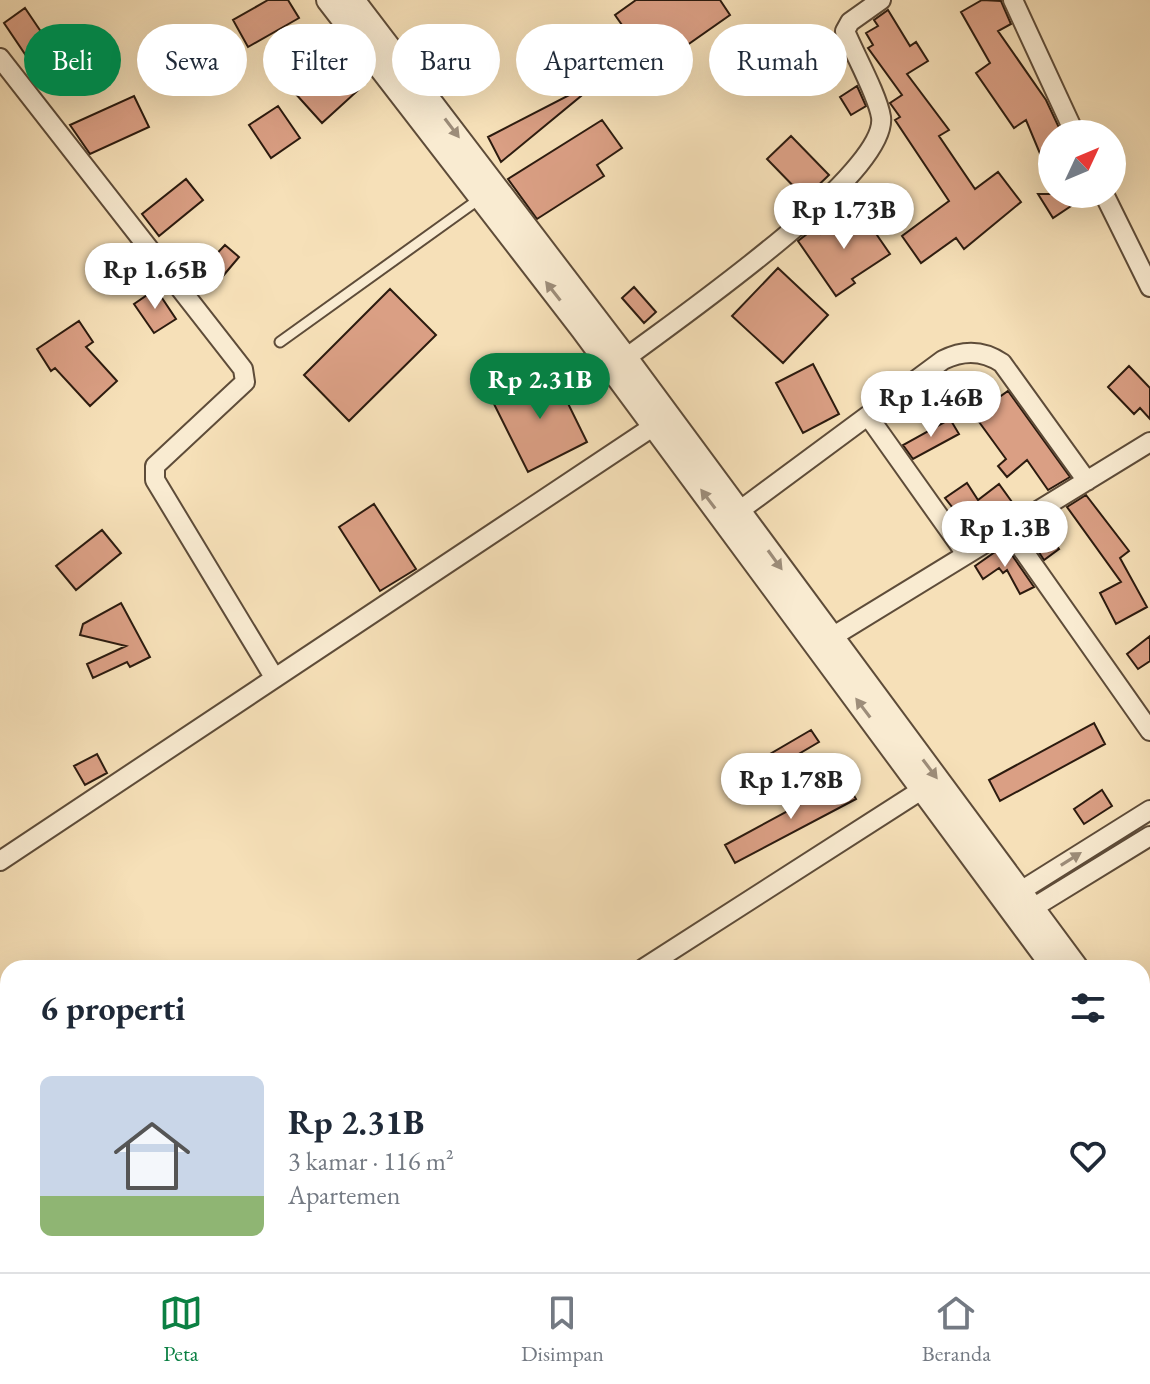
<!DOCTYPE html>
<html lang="id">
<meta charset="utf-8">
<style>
:root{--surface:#fff;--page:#f6f6f7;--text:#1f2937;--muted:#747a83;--line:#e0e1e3;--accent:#0b8043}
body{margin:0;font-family:"EB Garamond",serif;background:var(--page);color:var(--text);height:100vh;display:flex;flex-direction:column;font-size:30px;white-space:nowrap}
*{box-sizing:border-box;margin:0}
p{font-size:26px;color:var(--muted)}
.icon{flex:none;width:44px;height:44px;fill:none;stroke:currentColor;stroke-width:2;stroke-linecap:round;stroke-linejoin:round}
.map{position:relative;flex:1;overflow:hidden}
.drawer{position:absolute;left:0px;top:960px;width:1150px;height:312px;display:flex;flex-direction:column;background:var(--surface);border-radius:24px 24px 0 0;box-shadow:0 8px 32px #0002}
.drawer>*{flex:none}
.banner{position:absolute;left:24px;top:24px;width:1102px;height:72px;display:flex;gap:16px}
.needle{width:52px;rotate:46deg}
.buttons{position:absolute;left:1038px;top:120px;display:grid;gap:16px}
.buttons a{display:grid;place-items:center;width:88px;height:88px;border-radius:50%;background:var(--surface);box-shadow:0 8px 32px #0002;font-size:40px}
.price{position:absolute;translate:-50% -68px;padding:0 18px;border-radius:28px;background:#fff;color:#222;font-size:26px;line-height:52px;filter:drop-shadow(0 2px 4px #0008)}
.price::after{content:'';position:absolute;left:50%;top:48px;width:24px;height:18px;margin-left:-12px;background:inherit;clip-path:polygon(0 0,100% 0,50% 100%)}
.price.selected{background:var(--accent);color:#fff}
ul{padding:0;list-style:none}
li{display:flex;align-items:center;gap:24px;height:200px;padding:0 40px}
li span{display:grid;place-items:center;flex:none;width:224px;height:160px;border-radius:12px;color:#555}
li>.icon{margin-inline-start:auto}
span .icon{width:96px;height:96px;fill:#fffc;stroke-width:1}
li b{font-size:34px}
h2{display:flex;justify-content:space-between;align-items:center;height:96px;padding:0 40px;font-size:34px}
.tag{padding:0 28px;border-radius:36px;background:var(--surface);box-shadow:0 8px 32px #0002;font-size:28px;line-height:72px}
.tag.selected{background:var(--accent);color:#fff}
.menu{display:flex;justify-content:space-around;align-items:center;height:112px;border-top:2px solid var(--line);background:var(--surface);font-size:22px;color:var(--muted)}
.menu a{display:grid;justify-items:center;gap:4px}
.menu .selected{color:var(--accent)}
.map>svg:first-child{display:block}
.building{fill:#da9f84;stroke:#2c1b0f;stroke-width:2}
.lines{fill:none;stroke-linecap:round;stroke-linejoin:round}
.service-casing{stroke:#5e4c39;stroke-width:13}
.minor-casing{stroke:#5e4c39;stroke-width:22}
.tertiary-casing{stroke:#5e4c39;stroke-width:26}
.service{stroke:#f9ebd1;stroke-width:9}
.minor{stroke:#f9ebd1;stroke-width:18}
.tertiary{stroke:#f9ebd1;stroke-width:22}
.oneway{fill:#9d8d7a}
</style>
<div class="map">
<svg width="1150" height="1272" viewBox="0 0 1150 1272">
<rect width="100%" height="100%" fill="#f6e0b8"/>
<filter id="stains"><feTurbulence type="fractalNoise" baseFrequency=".0025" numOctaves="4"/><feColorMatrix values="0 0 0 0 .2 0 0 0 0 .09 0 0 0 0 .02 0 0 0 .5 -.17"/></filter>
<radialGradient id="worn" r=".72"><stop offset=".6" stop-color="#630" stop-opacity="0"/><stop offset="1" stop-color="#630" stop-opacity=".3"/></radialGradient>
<!-- building -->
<path class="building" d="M268 0H288L299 18 248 47 233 20Z
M636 0H720L730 15 653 69 615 15Z
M982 0 1001 1 1011 24 998 31 1046 100 1062 134H1052V152L1041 156 1026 120 1014 128 976 73 990 63 961 12Z
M25 8 52 48 31 63 4 23Z
M888 10 910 46 916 42 928 61 907 74 949 130 939 136 975 189 998 172 1021 202 964 249 956 238 921 263 902 236 949 201 895 120 900 117 890 103 902 95 868 48 873 45 866 33 878 26 874 20Z
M338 52 366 83 322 123 294 92Z
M857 86 866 106 851 115 840 97Z
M577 91 581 96 501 162 488 137Z
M134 96 149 127 90 154 70 125Z
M278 106 300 138 271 158 249 125Z
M602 120 622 148 597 165 604 176 537 219 508 179Z
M791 136 829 175 805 198 767 159Z
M186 179 203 200 159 236 142 214Z
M1038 194H1089L1053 218Z
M859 209 890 254 852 279 855 283 836 296 798 241 816 227 821 234Z
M225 245 239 257 223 276 208 263Z
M778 268 828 315 783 363 732 316Z
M634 287 656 312 644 323 622 298Z
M156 289 176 319 154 333 134 304Z
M390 289 436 335 349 421 304 375Z
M79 321 93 342 86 347 117 381 90 406 55 368 51 371 37 349Z
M813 364 839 414 803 433 776 383Z
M1129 366 1150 388V419L1140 408 1134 414 1108 387Z
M552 371 587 442 528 472 492 400Z
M1008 391 1070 477 1048 490 1027 460 1007 477 998 466 1006 459 974 415Z
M950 419 959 434 913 459 903 445Z
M967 483 978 500 999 484 1017 509 970 538 967 534 971 531 945 498Z
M1086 495 1129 551 1120 558 1147 607 1116 624 1100 593 1121 582 1067 507Z
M374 504 416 569 380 591 339 527Z
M1042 527 1059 549 1044 560 1029 537Z
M102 530 121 553 76 590 56 566Z
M1005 545 1034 587 1020 594 1007 570 1003 573 999 568 983 579 975 566Z
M121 603 150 657 130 667 127 662 93 678 87 664 126 646 80 635 83 624Z
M1150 636V661L1138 669 1127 654Z
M1094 723 1105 744 1000 801 989 780Z
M811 730 819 742 736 791 729 778Z
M97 754 107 773 85 785 74 766Z
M845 780 856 799 735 863 725 845Z
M1102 790 1112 806 1084 824 1074 809Z"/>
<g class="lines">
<defs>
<path id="service" d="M280 342 482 197"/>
<path id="minor" d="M1013 0 1075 134
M0 58 243 369 245 382 155 466V480L274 677
M1104 194 1150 287
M626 358C673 322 889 174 881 117 878 96 854 53 845 31L850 22 881 0
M868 416 966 554
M739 511 943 360C963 350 983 350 1002 363L1087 481
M1008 529 1150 731
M832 637 1150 442
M0 861 654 426
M1011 897 1150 810
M1023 914 1150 836
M644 968 923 789
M0 1050 4 1048
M874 1264 878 1272
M95 1272 109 1264
M589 1272 605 1264"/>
<path id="tertiary" d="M328 0 582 329 1054 968
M353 0 626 358 1077 968
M1142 1056 1150 1067
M1142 1089 1150 1100"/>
</defs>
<!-- service casing -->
<use href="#service" class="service-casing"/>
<!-- minor casing -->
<use href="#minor" class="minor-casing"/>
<!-- tertiary casing -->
<use href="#tertiary" class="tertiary-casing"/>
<!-- service -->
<use href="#service" class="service"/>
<!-- minor -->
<use href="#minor" class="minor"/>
<!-- tertiary -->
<use href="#tertiary" class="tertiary"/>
</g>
<!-- one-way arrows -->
<defs><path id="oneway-solid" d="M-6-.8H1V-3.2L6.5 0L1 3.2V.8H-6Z" transform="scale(2)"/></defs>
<g class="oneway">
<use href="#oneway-solid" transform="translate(452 128) rotate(53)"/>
<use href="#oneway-solid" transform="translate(553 291) rotate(-128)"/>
<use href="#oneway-solid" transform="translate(708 499) rotate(-127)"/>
<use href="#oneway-solid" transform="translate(775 560) rotate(54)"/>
<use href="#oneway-solid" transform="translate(863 708) rotate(-127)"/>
<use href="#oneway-solid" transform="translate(930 769) rotate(53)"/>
<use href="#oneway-solid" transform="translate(1071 859) rotate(-32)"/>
</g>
<rect width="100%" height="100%" filter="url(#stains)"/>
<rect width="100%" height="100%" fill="url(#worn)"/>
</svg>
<div class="buttons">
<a><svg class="needle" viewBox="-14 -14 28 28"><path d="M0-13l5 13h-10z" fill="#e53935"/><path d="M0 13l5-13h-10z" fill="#747a83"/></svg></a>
</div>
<b class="price" style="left:844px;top:251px">Rp 1.73B</b>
<b class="price" style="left:155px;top:311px">Rp 1.65B</b>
<b class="price selected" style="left:540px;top:421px">Rp 2.31B</b>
<b class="price" style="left:931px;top:439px">Rp 1.46B</b>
<b class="price" style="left:1005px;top:569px">Rp 1.3B</b>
<b class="price" style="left:791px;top:821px">Rp 1.78B</b>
<div class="banner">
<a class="tag selected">Beli</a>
<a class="tag">Sewa</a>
<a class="tag">Filter</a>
<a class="tag">Baru</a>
<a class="tag">Apartemen</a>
<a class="tag">Rumah</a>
</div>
<section class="drawer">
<h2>6 properti<svg class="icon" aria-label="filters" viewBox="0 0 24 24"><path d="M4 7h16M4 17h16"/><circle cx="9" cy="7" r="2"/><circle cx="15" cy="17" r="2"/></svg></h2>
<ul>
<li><span style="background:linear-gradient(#c9d6e8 75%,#8fb573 0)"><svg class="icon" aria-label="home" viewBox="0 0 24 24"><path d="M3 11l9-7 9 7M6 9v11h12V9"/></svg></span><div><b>Rp 2.31B</b><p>3 kamar · 116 m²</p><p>Apartemen</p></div><svg class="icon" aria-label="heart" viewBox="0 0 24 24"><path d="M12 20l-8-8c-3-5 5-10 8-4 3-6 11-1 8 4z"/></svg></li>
</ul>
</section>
</div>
<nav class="menu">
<a class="selected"><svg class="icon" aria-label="map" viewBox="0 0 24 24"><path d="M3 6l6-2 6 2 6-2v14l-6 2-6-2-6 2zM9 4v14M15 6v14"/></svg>Peta</a>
<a><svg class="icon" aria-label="saved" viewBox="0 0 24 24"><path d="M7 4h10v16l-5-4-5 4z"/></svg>Disimpan</a>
<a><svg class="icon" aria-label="home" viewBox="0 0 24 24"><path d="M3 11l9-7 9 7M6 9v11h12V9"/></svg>Beranda</a>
</nav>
